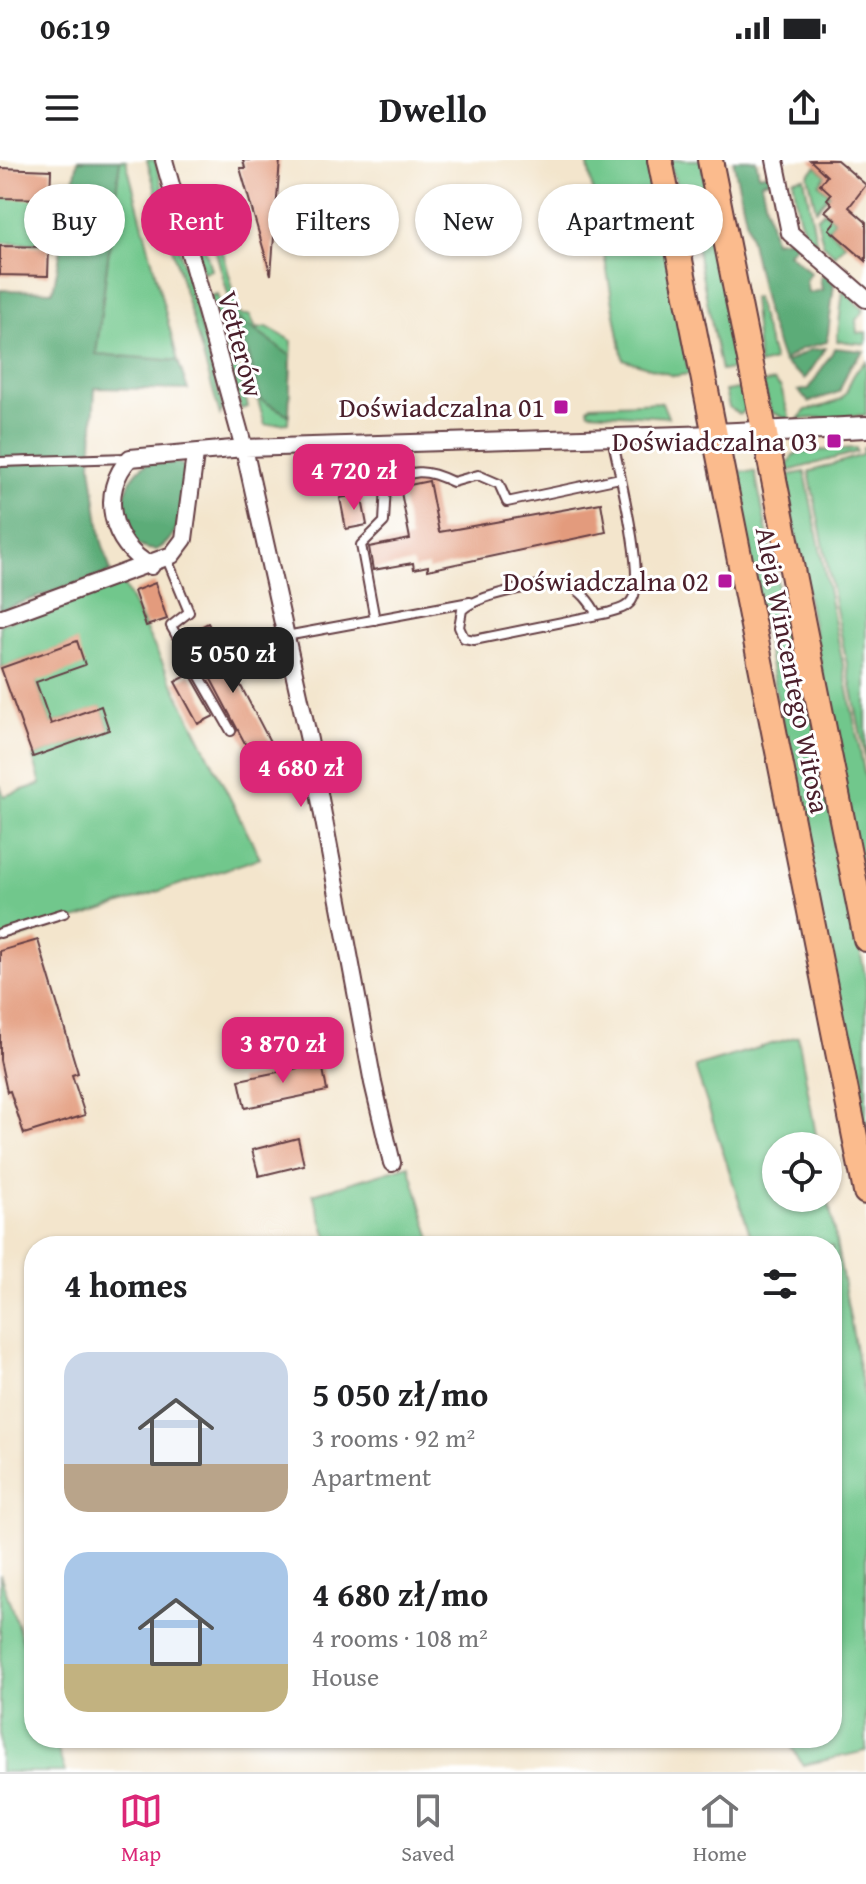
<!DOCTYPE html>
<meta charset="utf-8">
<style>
:root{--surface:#fff;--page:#f6f6f6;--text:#202124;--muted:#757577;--line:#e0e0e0;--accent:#db2777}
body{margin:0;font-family:"Gentium Book Plus",serif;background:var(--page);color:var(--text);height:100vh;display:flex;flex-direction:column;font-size:30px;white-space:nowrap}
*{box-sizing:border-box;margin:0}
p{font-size:26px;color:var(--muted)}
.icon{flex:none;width:44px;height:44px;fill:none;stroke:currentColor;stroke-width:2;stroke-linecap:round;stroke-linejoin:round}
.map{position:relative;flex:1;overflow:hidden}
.sheet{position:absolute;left:24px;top:1076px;width:818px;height:512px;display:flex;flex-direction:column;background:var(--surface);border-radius:32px;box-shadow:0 2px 6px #0004}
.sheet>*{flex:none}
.banner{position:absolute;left:24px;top:24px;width:818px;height:72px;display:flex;gap:16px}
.tools{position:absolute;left:762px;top:972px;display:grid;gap:16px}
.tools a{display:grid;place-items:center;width:80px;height:80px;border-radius:50%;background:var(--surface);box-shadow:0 2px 6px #0004;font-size:40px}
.price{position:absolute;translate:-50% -68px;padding:0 18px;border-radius:16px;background:var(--accent);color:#fff;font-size:26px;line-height:52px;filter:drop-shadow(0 2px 4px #0008)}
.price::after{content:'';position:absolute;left:50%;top:48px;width:24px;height:18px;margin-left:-12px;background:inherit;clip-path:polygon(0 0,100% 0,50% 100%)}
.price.active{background:#222;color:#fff}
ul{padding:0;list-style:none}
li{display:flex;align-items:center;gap:24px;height:200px;padding:0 40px}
li span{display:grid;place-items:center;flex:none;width:224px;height:160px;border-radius:24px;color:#555}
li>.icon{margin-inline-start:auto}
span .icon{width:96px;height:96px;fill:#fffc;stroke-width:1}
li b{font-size:34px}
h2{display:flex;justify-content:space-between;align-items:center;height:96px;padding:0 40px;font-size:34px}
.pill{padding:0 28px;border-radius:36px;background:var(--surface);box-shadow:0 2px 6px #0004;font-size:28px;line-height:72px}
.pill.active{background:var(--accent);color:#fff}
.status{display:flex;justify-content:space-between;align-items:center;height:56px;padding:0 40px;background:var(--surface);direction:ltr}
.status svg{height:22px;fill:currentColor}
header{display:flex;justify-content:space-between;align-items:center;height:104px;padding:0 40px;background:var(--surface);font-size:36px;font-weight:800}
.menu{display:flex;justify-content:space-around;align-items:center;height:112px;border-top:2px solid var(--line);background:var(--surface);font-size:22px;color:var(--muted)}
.menu a{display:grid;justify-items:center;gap:4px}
.menu .active{color:var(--accent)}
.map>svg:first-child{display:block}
.green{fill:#71c78c;stroke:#5e735c;stroke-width:2}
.forest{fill:#5cac78;stroke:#536652;stroke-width:2}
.building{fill:#e39b7d}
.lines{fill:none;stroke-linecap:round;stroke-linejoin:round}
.service-casing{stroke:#633d43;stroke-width:12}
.minor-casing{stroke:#633d43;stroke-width:20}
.tertiary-casing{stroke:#633d43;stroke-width:24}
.primary-casing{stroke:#633d43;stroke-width:28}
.service{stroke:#fff;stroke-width:8}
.minor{stroke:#fff;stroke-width:16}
.tertiary{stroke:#fff;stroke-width:20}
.primary{stroke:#fbbb8d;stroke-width:24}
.poi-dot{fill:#b5179e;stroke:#fff;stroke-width:3}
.labels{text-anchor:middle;stroke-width:6;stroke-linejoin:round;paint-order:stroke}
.street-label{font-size:28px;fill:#4a1f2b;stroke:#fff}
.poi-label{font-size:28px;fill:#4a1f2b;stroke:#fff;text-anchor:end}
</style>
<div class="status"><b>06:19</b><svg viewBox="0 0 49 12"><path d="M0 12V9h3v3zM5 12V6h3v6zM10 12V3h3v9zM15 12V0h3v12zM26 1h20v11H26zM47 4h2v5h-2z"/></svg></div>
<header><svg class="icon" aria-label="menu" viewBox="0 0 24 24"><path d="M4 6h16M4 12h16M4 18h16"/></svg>Dwello<svg class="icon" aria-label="share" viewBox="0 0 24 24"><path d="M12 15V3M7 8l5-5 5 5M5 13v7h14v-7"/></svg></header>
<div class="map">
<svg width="866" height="1612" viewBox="0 0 866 1612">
<rect width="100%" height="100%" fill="#fff"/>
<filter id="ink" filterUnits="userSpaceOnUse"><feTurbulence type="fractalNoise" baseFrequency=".0125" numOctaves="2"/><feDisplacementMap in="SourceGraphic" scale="16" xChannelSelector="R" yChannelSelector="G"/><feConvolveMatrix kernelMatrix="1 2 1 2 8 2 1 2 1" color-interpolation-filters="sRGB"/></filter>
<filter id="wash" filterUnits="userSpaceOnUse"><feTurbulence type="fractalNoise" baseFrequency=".006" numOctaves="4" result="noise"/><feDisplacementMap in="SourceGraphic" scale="32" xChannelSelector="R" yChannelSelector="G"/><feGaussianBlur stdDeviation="1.8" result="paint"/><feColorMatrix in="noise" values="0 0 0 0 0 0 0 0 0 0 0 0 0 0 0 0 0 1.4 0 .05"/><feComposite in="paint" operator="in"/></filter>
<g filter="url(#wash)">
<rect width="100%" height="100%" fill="#f3e5cc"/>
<!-- green -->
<path class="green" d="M120 0H126L178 201 96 195Z
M147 0H155L223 249 220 255Z
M587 0H649L689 214 674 216 623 199Z
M669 0H701L741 207 721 211 697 90Z
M816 6 826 15 819 24 830 34 816 50 808 15Z
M804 17 817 85C794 63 799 49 793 19Z
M216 27 218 36 209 41 240 155H250L256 169 267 167 292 181 288 263 265 265 199 32Z
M190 33 211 110 203 112 186 47Z
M0 35 46 37 45 84 0 83Z
M824 51 835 61 828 69 845 84 835 95 823 84 817 58Z
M843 130 864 150 856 160 857 173 866 172V184L837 181Z
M217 134 248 247 241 249 210 136Z
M755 137 774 201 759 205 752 138Z
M866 201V255L798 259 806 250C866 238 834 230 866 201Z
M774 221 781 228 790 260 771 252 763 223Z
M745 228 748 247 739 255 729 247 725 231Z
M662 242 668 257 589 252 588 248 591 245Z
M856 288 857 292 789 311 786 308 793 295 800 292Z
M863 288H866V601L809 312 862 295Z
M732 311 755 312 796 516 816 567 866 820V987Z
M805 312 866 621V739L784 316Z
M123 424 260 698 0 784V625L4 636 41 624 33 597 109 569 101 547 51 564 36 522 77 482 1 508 0 464Z
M798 876 818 986H776V1038H828L866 1245V1591L803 1605 786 1578H832V1086H754L695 907Z
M409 1005 433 1086H330L313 1034Z
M0 1414 34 1514V1578H54L65 1612H0Z"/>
<!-- forest -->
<path class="forest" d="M78 0H120L96 194 178 201 188 230 95 228 91 305 101 379 111 412 0 450V130L53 131Z
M733 0H756L759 15 768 13 770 20 761 22 774 81 790 79 796 84 788 93 811 113 806 120 808 133 822 130 820 117 825 114 834 124 827 182 801 189 785 200 787 202 810 190 826 188 805 219 783 202 768 159Z
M239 159 291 196 289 255 261 240Z
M835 188 864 191 850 206 839 232 809 242 798 231 809 229Z
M148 303H179L185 307C183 335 186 376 156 390 110 389 116 320 148 303Z"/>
<g id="blocks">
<!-- building -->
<path class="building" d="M243 0H280L271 115 240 8H245Z
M810 0H837L866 25 849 47 866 62V101L829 69 836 60 825 51 832 44 827 39 831 34 820 24 827 16Z
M0 8 51 10 50 39 0 38Z
M0 86 49 87 48 116 0 115Z
M429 321 439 372 601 343 606 372 428 410V406L414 409 413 403 373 410 369 387 410 379 400 327Z
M361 334 367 365 346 369 340 338Z
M155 423 167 459 146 466 134 431Z
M208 463 278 597 258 608 187 474Z
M77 481 85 505 36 522 51 564 101 546 109 570 33 597 1 508Z
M190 514 214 556 198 564 175 522Z
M38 780 78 913 72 915 85 955 24 974 10 931 7 932 0 900V791Z
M322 903 327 931 245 948 239 920Z
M298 978 304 1005 259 1016 252 990Z"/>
</g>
</g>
<g filter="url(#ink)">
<use href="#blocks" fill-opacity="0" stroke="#633d43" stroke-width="2"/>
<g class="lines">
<defs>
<path id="service" d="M0 302 127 298
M167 399 189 452 171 466 231 571
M597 455C591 443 580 428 566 425 543 421 478 435 462 450L459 467 464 478 474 480 607 453C616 450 629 448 633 438 645 414 618 308 612 277
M375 460 361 385 384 362 386 325C413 309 424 308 453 322L478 315 499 324 507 342 620 318
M286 476 470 442
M0 773 64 753"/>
<path id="minor" d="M164 0 244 288 309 580 373 923 392 1003
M775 0 790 73 866 139
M151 406C111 385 98 332 130 298L244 288 715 274
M0 458 172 395 184 379 195 295"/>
<path id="tertiary" d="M715 274 866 267"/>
<path id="primary" d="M660 0 866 1032
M710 0 866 779"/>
</defs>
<!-- service casing -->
<use href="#service" class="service-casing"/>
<!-- minor casing -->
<use href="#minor" class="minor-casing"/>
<!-- tertiary casing -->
<use href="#tertiary" class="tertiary-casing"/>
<!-- primary casing -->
<use href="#primary" class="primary-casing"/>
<!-- service -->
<use href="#service" class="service"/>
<!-- minor -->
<use href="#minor" class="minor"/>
<!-- tertiary -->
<use href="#tertiary" class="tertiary"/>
<!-- primary -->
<use href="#primary" class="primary"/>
</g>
</g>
<!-- markers -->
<g class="poi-dot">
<rect x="553" y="239" width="16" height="16" rx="4"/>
<rect x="826" y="273" width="16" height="16" rx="4"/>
<rect x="717" y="413" width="16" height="16" rx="4"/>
</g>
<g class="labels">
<!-- street labels -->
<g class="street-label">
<text transform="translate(241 184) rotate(75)" y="10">Vetterów</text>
<text transform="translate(793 510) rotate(79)" y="10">Aleja Wincentego Witosa</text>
</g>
<!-- poi labels -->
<g class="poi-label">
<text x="545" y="257">Doświadczalna 01</text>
<text x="818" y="291">Doświadczalna 03</text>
<text x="709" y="431">Doświadczalna 02</text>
</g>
</g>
</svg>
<div class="tools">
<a><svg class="icon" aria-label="locate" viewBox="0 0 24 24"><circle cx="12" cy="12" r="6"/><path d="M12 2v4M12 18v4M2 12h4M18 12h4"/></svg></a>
</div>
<b class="price" style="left:354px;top:352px">4 720 zł</b>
<b class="price active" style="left:233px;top:535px">5 050 zł</b>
<b class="price" style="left:301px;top:649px">4 680 zł</b>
<b class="price" style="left:283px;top:925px">3 870 zł</b>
<div class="banner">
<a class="pill">Buy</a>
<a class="pill active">Rent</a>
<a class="pill">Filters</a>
<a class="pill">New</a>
<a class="pill">Apartment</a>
</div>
<section class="sheet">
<h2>4 homes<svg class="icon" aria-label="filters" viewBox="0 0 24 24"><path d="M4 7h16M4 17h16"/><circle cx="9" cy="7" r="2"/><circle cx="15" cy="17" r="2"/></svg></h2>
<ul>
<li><span style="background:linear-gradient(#c9d6e8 70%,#b9a48a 0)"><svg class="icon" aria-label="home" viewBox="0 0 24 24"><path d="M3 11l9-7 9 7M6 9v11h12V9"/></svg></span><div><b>5 050 zł/mo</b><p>3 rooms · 92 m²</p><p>Apartment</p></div></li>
<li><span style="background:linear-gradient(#a9c7e8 70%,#c2b280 0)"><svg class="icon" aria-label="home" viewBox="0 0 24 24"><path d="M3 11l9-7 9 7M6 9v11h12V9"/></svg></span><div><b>4 680 zł/mo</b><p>4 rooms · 108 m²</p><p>House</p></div></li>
</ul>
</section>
</div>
<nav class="menu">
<a class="active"><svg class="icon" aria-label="map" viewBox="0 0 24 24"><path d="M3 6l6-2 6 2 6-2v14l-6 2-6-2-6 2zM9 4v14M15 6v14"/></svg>Map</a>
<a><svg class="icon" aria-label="saved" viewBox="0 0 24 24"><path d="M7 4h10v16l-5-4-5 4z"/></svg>Saved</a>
<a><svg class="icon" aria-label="home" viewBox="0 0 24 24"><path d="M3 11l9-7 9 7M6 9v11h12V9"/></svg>Home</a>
</nav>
